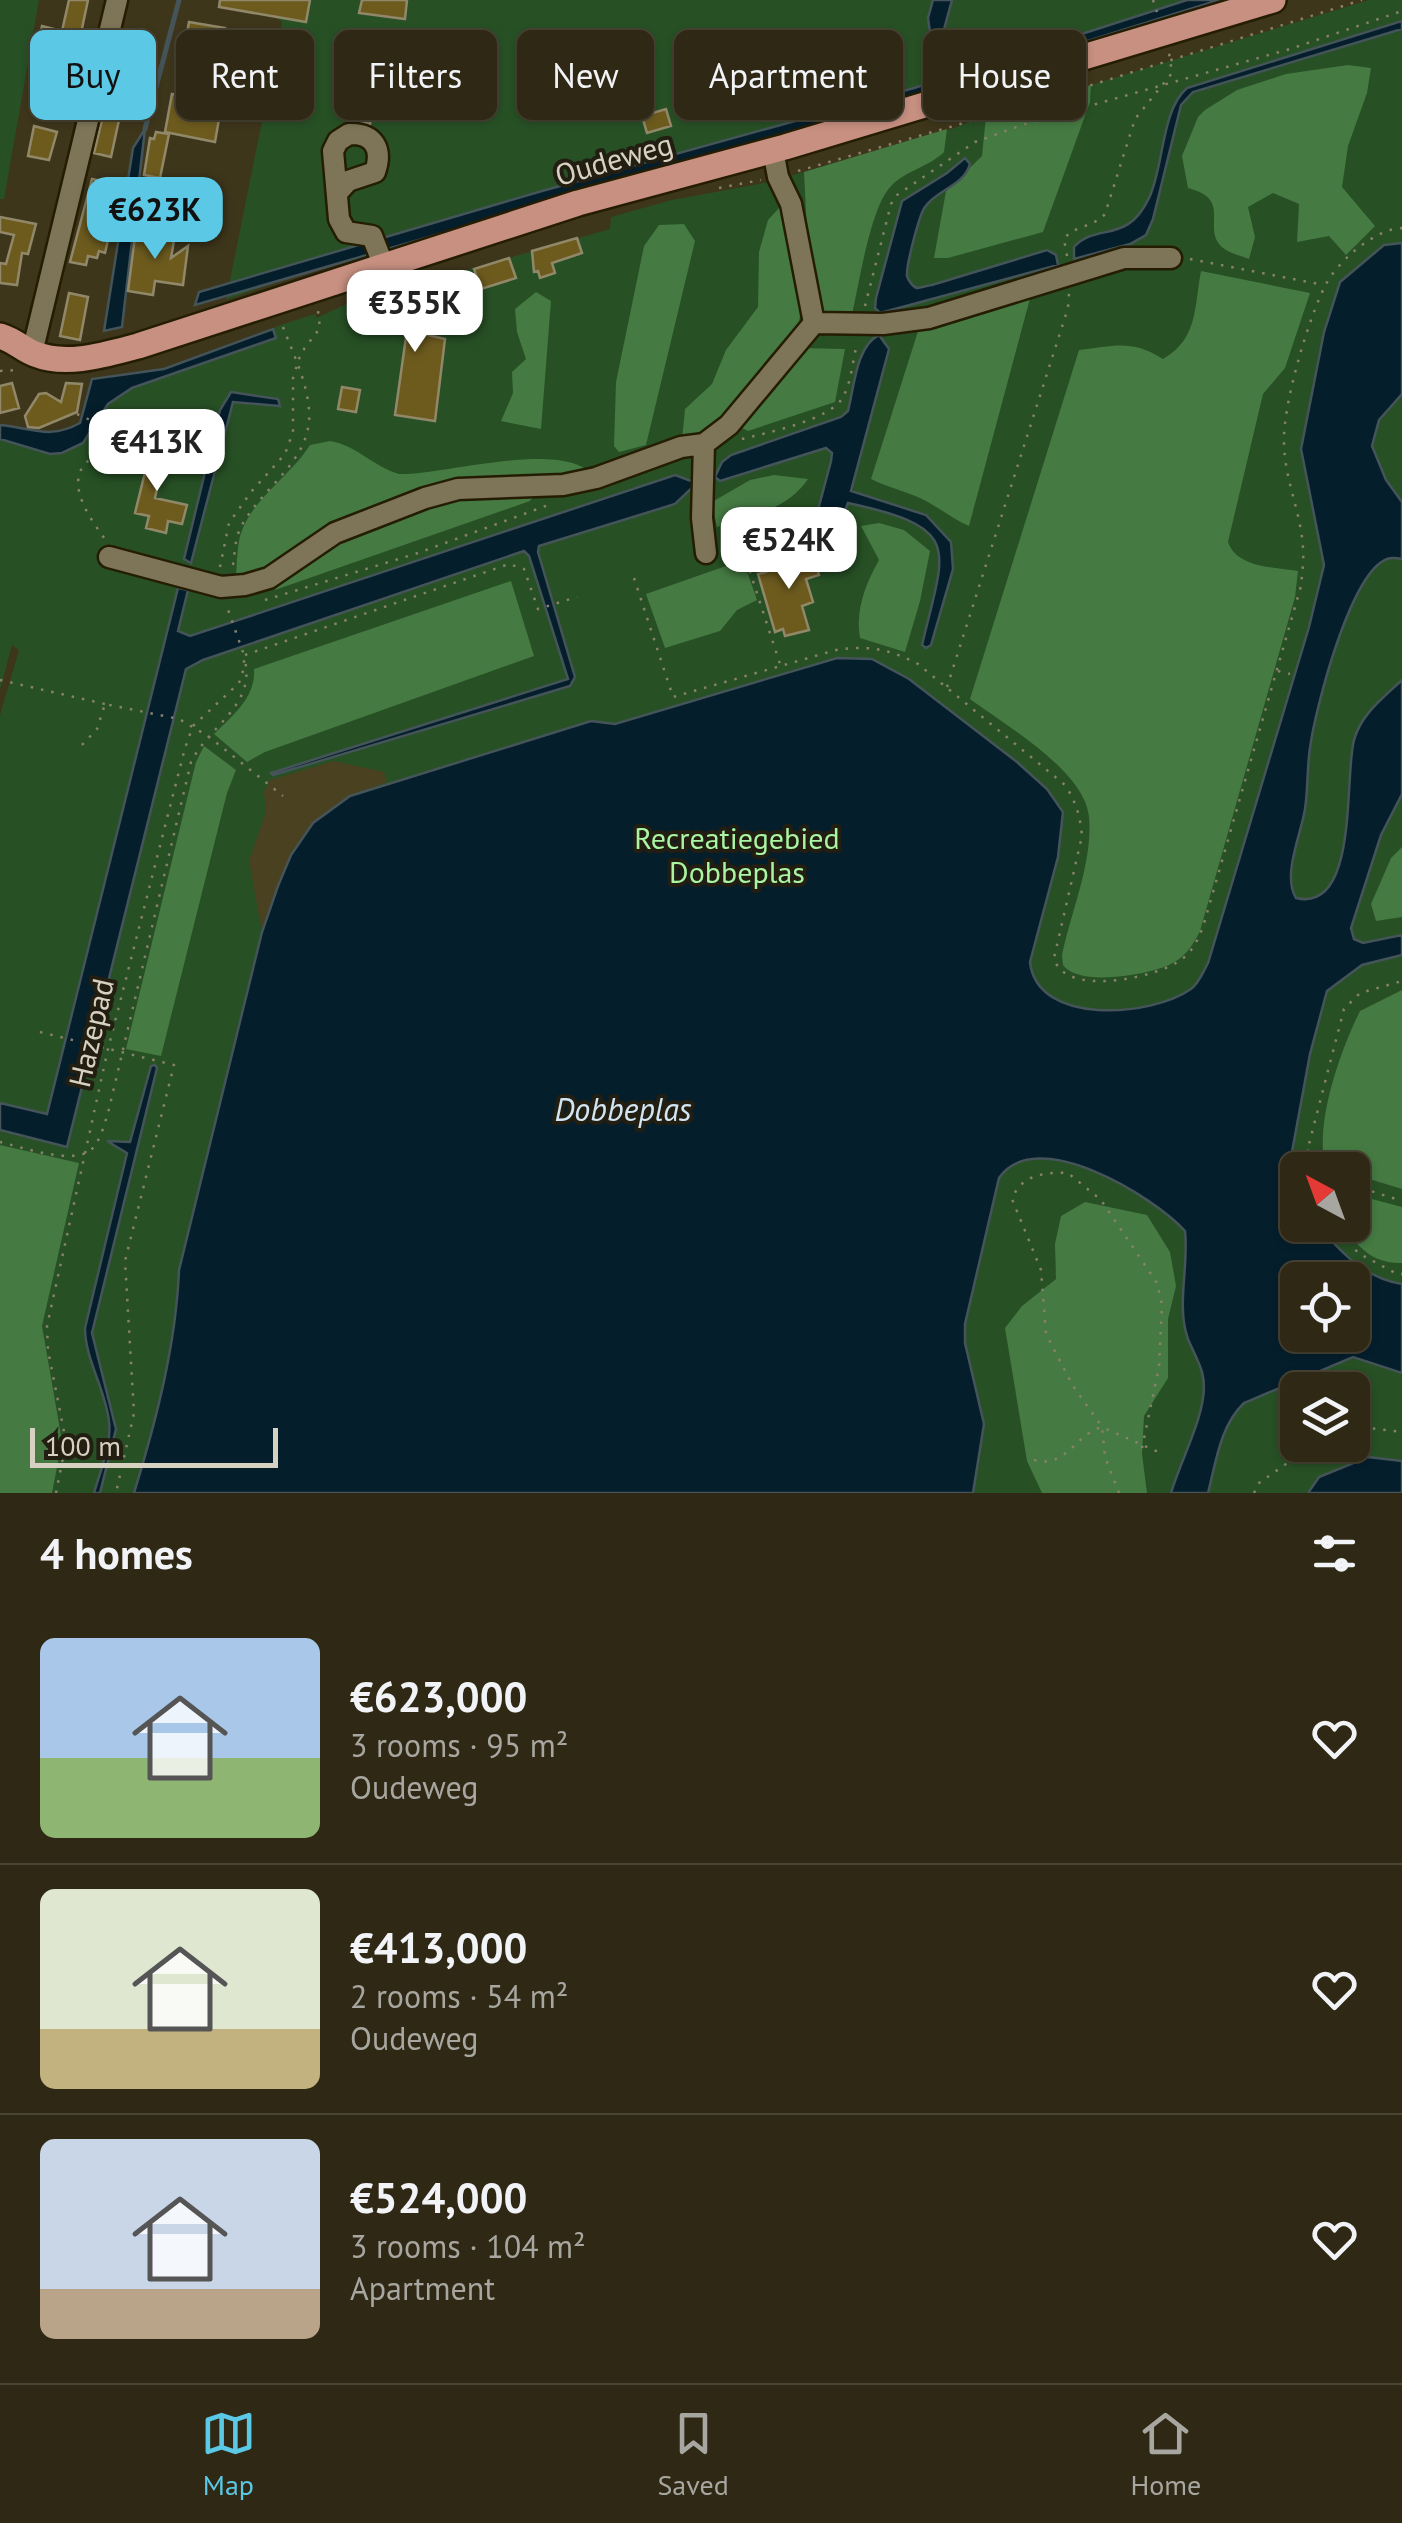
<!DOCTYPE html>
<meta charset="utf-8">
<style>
:root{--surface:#2e2814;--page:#36301d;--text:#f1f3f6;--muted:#a7a6a0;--line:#494434;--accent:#5bc8e6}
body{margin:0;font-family:"PT Sans",sans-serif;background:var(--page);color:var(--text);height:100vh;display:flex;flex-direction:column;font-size:38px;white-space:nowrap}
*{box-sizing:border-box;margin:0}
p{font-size:32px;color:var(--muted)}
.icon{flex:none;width:55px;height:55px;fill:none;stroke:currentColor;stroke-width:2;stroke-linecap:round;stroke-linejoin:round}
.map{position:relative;height:1493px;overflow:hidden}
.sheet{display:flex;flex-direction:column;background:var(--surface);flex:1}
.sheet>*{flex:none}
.top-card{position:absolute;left:30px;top:30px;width:1342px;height:90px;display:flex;gap:20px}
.needle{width:65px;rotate:319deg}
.buttons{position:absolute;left:1280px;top:1152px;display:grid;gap:20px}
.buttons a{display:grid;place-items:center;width:90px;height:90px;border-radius:15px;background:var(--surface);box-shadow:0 2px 8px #0004,0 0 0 2px var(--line);font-size:50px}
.scale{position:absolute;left:30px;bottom:25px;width:248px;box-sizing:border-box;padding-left:10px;border:5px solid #d6d1c1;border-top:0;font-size:28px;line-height:35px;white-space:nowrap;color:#d6d1c1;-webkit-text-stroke:8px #221e12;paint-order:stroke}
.price{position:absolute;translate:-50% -85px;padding:0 22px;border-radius:20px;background:#fff;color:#222;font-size:32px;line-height:65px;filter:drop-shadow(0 2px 5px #0008)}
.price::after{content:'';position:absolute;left:50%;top:60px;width:30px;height:22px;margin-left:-15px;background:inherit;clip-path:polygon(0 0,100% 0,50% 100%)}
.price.active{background:var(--accent);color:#111}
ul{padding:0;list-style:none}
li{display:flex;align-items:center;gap:30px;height:250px;padding:0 40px}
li+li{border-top:2px solid var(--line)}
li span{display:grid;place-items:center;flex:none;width:280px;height:200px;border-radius:15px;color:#555}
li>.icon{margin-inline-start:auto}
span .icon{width:120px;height:120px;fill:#fffc;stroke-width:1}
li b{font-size:42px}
h2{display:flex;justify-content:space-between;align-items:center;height:120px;padding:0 40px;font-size:42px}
.chip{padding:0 35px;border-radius:15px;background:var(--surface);box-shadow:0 2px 8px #0004,0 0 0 2px var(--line);font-size:35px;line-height:90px}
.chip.active{background:var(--accent);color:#111}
.menu{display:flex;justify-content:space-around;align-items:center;height:140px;border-top:2px solid var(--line);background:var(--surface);font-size:28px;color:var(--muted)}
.menu a{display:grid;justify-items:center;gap:5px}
.menu .active{color:var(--accent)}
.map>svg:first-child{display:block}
.green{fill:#275025;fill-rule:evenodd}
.forest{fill:#457a42}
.sand{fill:#4a4121}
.water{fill:#051e2c;stroke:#445459;stroke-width:2.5;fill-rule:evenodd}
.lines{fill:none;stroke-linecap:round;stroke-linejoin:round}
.stream{stroke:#445459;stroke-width:5}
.building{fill:#6d5b1e;stroke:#91886a;stroke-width:2.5}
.minor-casing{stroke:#251d03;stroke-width:25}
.major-casing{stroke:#251d03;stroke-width:30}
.path{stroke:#88816c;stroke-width:2.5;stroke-dasharray:2.5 8;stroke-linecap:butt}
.minor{stroke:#7e7558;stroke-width:20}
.major{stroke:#c79081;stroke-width:25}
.labels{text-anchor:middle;stroke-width:8;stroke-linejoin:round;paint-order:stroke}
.street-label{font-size:30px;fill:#d6d1c1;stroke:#221e12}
.park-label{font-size:30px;fill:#a9f5a3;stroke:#221e12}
.water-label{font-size:32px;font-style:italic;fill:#d2e5f2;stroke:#221e12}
</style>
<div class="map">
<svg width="1402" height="1493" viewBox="0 0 1402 1493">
<rect width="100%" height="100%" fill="#3e361b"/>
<!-- green -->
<path class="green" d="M0 0H39L4 199H0Z
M254 0H1187L914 88 313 269 226 300 282 22Z
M1369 0H1402V1493H0V715L19 650 12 645 0 690V439L50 454 83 443 108 404 132 388 276 337 273 329 277 326 315 314 317 318 344 305 610 229 611 217 672 200 769 182 946 131 986 116 1091 89V85ZM1298 1170H1352V1225H1298ZM1298 1280H1352V1335H1298ZM1298 1390H1352V1445H1298Z"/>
<!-- forest -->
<path class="forest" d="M1348 65 1371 68 1367 93 1348 146 1342 187 1375 226 1346 255 1329 236 1297 242 1299 204 1273 193 1248 207 1255 237 1249 259C1242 256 1232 254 1226 250 1197 231 1236 200 1188 188L1182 156 1198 117 1205 110 1237 90 1286 74Z
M1091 85 1090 102 1043 232 948 258H934L946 191 982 156 986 116Z
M947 129 944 152C929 167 907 170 892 185 870 206 859 286 851 319L825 317 818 310 807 232 804 172Z
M780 207 802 299 798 331 716 428 682 440 685 409 712 384 726 350 758 307 759 252 768 220Z
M684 224 695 241 646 445 619 452 614 446 616 382 644 246 659 225Z
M1201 271 1310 293 1285 368 1263 394 1228 542C1237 568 1274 567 1298 571L1295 597 1200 931C1193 945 1185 958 1169 965 1146 975 1079 987 1063 965L1062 955C1071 911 1093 862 1089 817 1085 771 1005 725 970 699L1079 350C1114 346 1132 339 1163 359 1198 339 1194 308 1201 271Z
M1032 291 969 526C953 519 941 509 926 501 909 492 889 488 871 479L920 325Z
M536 292 551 301 541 429 501 421 513 393 512 372 526 359 517 332 515 309Z
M801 348 845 349 835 402 748 431 736 425Z
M330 441C356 445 374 467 399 474 445 475 561 439 593 475L479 483 259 573 236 577C237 564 237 549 240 536 251 499 290 477 310 445Z
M774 475 808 479C787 510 751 516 717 527L712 502 750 480Z
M537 492 530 501 275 590 287 569 324 544 441 501 479 493Z
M879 523 904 530 930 551 920 601 905 652 860 638C855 610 866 583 879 560L861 526Z
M743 560 757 600 737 610 720 631 665 648 646 594Z
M511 581 534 656 265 752 247 762 214 734C233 715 256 697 254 669Z
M204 746 236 770 227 793 161 1056 126 1049 196 762Z
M1402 847V917L1376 921 1371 904 1391 858Z
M1402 990V1189L1353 1174 1352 1170H1340L1324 1159C1317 1117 1341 1049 1360 1011Z
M0 1145 79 1163 42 1326 62 1441 52 1493H0Z
M1353 1194 1402 1207V1263C1372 1264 1359 1247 1341 1225H1352Z
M1085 1202 1147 1215 1170 1252 1176 1286 1168 1319V1378L1144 1416 1142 1454 1147 1493H1042L1027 1461 1005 1328 1022 1306 1056 1279 1055 1244 1061 1216Z"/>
<!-- sand -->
<path class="sand" d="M334 761 384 772 387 782C299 815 291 849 262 932L249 861 266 812 264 792 270 780Z"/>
<!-- water -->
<path class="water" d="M933 0H952L940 44 931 40 928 18Z
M1187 0H1219L869 109 195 305 199 292 542 191 914 88Z
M1402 21V29L1193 92 1181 105 1153 219 1146 235 1130 244 1074 259V247C1097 222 1127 245 1149 198 1164 167 1161 110 1187 88Z
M145 129 122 327 104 331 133 148Z
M965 158 970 164C963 187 937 189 925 207 919 215 906 266 907 276 908 280 913 287 917 288 918 288 931 285 932 285L1047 250 1056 255 1058 265 880 313 875 308 876 298 902 201 947 173Z
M1402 243V394L1379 420 1372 446 1386 480 1402 502V559C1397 558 1392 557 1387 559 1350 573 1315 710 1310 748 1307 768 1308 789 1305 809 1301 835 1282 875 1296 898 1359 913 1344 776 1354 740 1361 714 1383 698 1402 680V794L1381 835 1351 928 1354 939 1363 943 1402 935V955L1362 965 1327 991 1310 1054 1287 1179 1297 1198 1298 1225H1317C1341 1252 1364 1278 1402 1284V1373L1353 1357 1244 1403C1220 1426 1216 1462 1208 1493H1171C1180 1463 1199 1427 1203 1398 1207 1372 1197 1361 1188 1339 1176 1306 1189 1266 1185 1231 1153 1196 1036 1124 999 1178L965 1324V1343L984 1424 973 1493H134C156 1421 176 1345 179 1270L262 932 278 886 291 855 313 823 350 796 591 721 615 724 837 658 872 659 909 679 1017 762 1047 789 1063 812 1058 857 1030 962C1037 1026 1151 1017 1191 989 1199 983 1203 972 1208 963L1309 627 1324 565 1301 449 1324 332 1340 282 1384 245ZM1298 1280H1352V1335H1298Z
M273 329 276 338 132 388 108 404 83 443 62 453 50 454 0 439V425C33 428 49 440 80 423L92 379 164 369Z
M879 335 889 349 851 491 926 515 951 542 953 569 931 645 926 648 922 645C945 547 964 528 848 503L835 536 823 544 810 540 831 461 832 453 826 448 720 481 715 477 722 462 731 455 841 417 848 411C854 388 856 346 879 335Z
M231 392 278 399 280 406 233 402 191 563 184 559 220 410Z
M675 475 694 482V486L675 504 539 546 538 552 575 677 570 686 273 775 271 773 568 679 529 556 524 551 203 660 186 669 67 1147 0 1130V1103L47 1114 178 588 188 590 178 631 190 636Z
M155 1065 157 1068 92 1333 116 1429 100 1493H94C100 1471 112 1445 109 1422 106 1390 85 1360 85 1328L127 1153 107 1141 130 1142 151 1066Z
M1368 1457 1402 1461V1493H1308L1319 1477Z"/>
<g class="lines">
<!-- stream -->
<path class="stream" d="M145 129 179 0"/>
</g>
<!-- building -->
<path class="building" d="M69 0H88L76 57 37 50 42 26 62 31Z
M220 0H310L306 22 219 7Z
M362 0H407L405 19 359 13Z
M189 22 225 28 221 53 203 60 205 47 185 44Z
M120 45 138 50 136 58 147 61 140 87 127 83 111 157 94 153Z
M355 62 379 68 370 124 351 120Z
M43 83 68 89 63 108 38 103Z
M172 94 222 102 215 142 165 132Z
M666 109 671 126 647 133 642 116Z
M34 126 57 132 49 160 28 156Z
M156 132 169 134 160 178 144 175 150 138 154 139Z
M92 179 121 185 105 253 99 251 97 258 88 256 86 265 70 262Z
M0 217 36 224 28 254 22 253 17 285 0 283V263L6 264 14 235 0 232Z
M136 229 175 235 171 258 188 246 183 285 155 281 153 295 128 291Z
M577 238 582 253 552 263 555 273 540 278 538 271 534 272 532 251Z
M509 258 516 278 481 289 474 269Z
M412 289 426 293 422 311 453 318 411 331 445 339 435 421 395 415 407 330 365 320 369 304 394 310 398 292 411 296Z
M473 291 479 310 462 315 456 296Z
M69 293 88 297 80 340 60 336Z
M12 383 19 408 0 413V386Z
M66 383 82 384 77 412 39 428 28 427 25 416 39 394 46 393 61 402Z
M342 387 360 390 356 412 338 409Z
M153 440 167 444 155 498 187 505 182 524 168 521 166 533 146 528 149 516 135 513Z
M812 552 819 575 806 579 813 602 802 606 809 630 785 636 783 629 775 632 758 574 766 572 764 565Z"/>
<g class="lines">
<defs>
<path id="minor" d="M338 192 348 181 375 172C383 149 374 133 349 134L338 141 333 151 339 219 346 232 372 236 383 264
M814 323 883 324 929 318 1124 258H1171
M32 353 117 0
M704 444 702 518 706 553
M109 557 221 587 245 585 269 578 335 533 425 498 458 489 563 485 596 478 681 447 704 444 729 425 814 323 791 204 778 177 773 150"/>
<path id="major" d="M0 336C16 341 22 349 35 354 67 367 107 354 138 346L578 203 785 147 1273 0"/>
</defs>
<!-- minor casing -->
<use href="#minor" class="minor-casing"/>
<!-- major casing -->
<use href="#major" class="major-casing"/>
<!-- path -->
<path class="path" d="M1153 0 1157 12
M798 171 1050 98 1362 0
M719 188 761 180
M1067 256 1064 239C1074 225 1093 228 1105 214L1135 119 1172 73 1169 53
M1190 259 1324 285
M865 306 891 204 897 195 975 142 1022 125 1290 49 1402 11
M0 371 18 370
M77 414 106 427 109 433C104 448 94 454 84 465 67 487 91 520 105 539
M742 439C766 433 831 420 843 397 851 383 853 360 857 343
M740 541 780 664
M233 565C235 552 235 538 241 527 262 486 313 461 309 410 307 380 291 349 281 322
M220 567 229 523 251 492 285 454 293 432V378L297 365 301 353 320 328 318 311
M634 578 673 697 836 650C867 645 890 649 918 664L1065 785C1076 802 1080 815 1082 836L1054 958C1064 998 1158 978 1182 959 1193 951 1198 939 1203 927L1301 586C1302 574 1304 560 1303 548 1301 512 1284 478 1284 442 1283 404 1308 320 1325 286 1337 262 1374 229 1402 228
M265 600 418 553 551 504
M245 655 509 564 524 569 538 609 577 597
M1278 671 1290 674
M0 680 105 704
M947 687 1068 308 1069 293
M82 745 97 729 105 704 179 719 208 736 283 796
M40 1032 174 1065 125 1261 134 1413 116 1493
M0 1142C22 1147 74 1166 92 1149 101 1139 104 1125 108 1113L191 762C209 726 255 706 245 661
M1303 1170 1308 1149
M1322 1170 1314 1163 1308 1148 1344 1009 1360 993 1402 981
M1352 1185 1402 1201
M1336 1225 1358 1253 1397 1274H1402
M1352 1426 1402 1432
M1034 1460C1067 1469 1076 1433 1102 1427L1163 1454
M56 1493 66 1442 48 1350 47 1326 108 1049 185 748 193 726 239 683 244 668V655L226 604
M1119 1493 1105 1457 1102 1427 1073 1386 1046 1334 1041 1270 1012 1199C1021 1175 1044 1172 1068 1173L1101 1200 1157 1283 1162 1305 1159 1367 1142 1448
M1254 1493 1259 1483 1313 1445"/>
<!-- minor -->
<use href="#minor" class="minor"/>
<!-- major -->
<use href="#major" class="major"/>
</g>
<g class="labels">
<!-- street labels -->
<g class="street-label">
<text transform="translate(614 160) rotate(-16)" y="10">Oudeweg</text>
<text transform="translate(92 1033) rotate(-77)" y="10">Hazepad</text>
</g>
<!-- park labels -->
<g class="park-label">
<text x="737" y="849">Recreatiegebied<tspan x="737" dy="34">Dobbeplas</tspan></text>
</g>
<!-- water labels -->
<g class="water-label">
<text x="623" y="1121">Dobbeplas</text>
</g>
</g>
</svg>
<div class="buttons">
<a><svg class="needle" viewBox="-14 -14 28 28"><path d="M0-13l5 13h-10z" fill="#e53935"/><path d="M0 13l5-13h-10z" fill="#a7a6a0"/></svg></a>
<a><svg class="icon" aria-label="locate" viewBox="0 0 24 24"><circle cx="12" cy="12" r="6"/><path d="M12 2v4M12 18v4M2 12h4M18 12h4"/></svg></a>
<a><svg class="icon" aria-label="layers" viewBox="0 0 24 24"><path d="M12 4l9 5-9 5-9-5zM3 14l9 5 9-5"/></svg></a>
</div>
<div class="scale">100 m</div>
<b class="price active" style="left:155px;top:262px">€623K</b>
<b class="price" style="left:415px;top:355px">€355K</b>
<b class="price" style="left:157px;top:494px">€413K</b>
<b class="price" style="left:789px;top:592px">€524K</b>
<div class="top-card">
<a class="chip active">Buy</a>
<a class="chip">Rent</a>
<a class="chip">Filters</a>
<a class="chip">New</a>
<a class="chip">Apartment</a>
<a class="chip">House</a>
</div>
</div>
<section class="sheet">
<h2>4 homes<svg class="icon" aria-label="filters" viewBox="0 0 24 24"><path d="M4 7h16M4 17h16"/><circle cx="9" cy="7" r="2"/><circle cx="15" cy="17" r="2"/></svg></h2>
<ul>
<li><span style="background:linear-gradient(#a9c7e8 60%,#8fb573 0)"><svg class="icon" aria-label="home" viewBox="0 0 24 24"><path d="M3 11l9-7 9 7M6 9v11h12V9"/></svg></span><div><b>€623,000</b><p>3 rooms · 95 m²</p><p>Oudeweg</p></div><svg class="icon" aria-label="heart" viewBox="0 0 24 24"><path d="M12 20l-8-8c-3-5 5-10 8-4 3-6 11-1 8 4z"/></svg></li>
<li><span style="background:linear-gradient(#dfe7d0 70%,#c2b280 0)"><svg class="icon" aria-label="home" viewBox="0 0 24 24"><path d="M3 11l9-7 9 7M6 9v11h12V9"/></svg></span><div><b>€413,000</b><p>2 rooms · 54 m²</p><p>Oudeweg</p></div><svg class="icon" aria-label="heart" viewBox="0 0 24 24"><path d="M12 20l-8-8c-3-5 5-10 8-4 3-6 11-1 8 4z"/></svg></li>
<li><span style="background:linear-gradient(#c9d6e8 75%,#b9a48a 0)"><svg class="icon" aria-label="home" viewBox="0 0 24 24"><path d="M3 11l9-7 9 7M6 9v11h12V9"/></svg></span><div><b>€524,000</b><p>3 rooms · 104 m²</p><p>Apartment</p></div><svg class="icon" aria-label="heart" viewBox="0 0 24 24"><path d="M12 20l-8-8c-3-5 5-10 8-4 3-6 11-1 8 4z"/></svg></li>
</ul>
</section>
<nav class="menu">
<a class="active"><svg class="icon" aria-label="map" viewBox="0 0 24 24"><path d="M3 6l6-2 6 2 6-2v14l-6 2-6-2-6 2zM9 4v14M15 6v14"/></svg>Map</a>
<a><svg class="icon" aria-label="saved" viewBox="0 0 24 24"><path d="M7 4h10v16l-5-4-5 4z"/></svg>Saved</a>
<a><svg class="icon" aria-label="home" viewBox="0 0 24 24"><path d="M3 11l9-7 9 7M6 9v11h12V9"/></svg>Home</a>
</nav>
